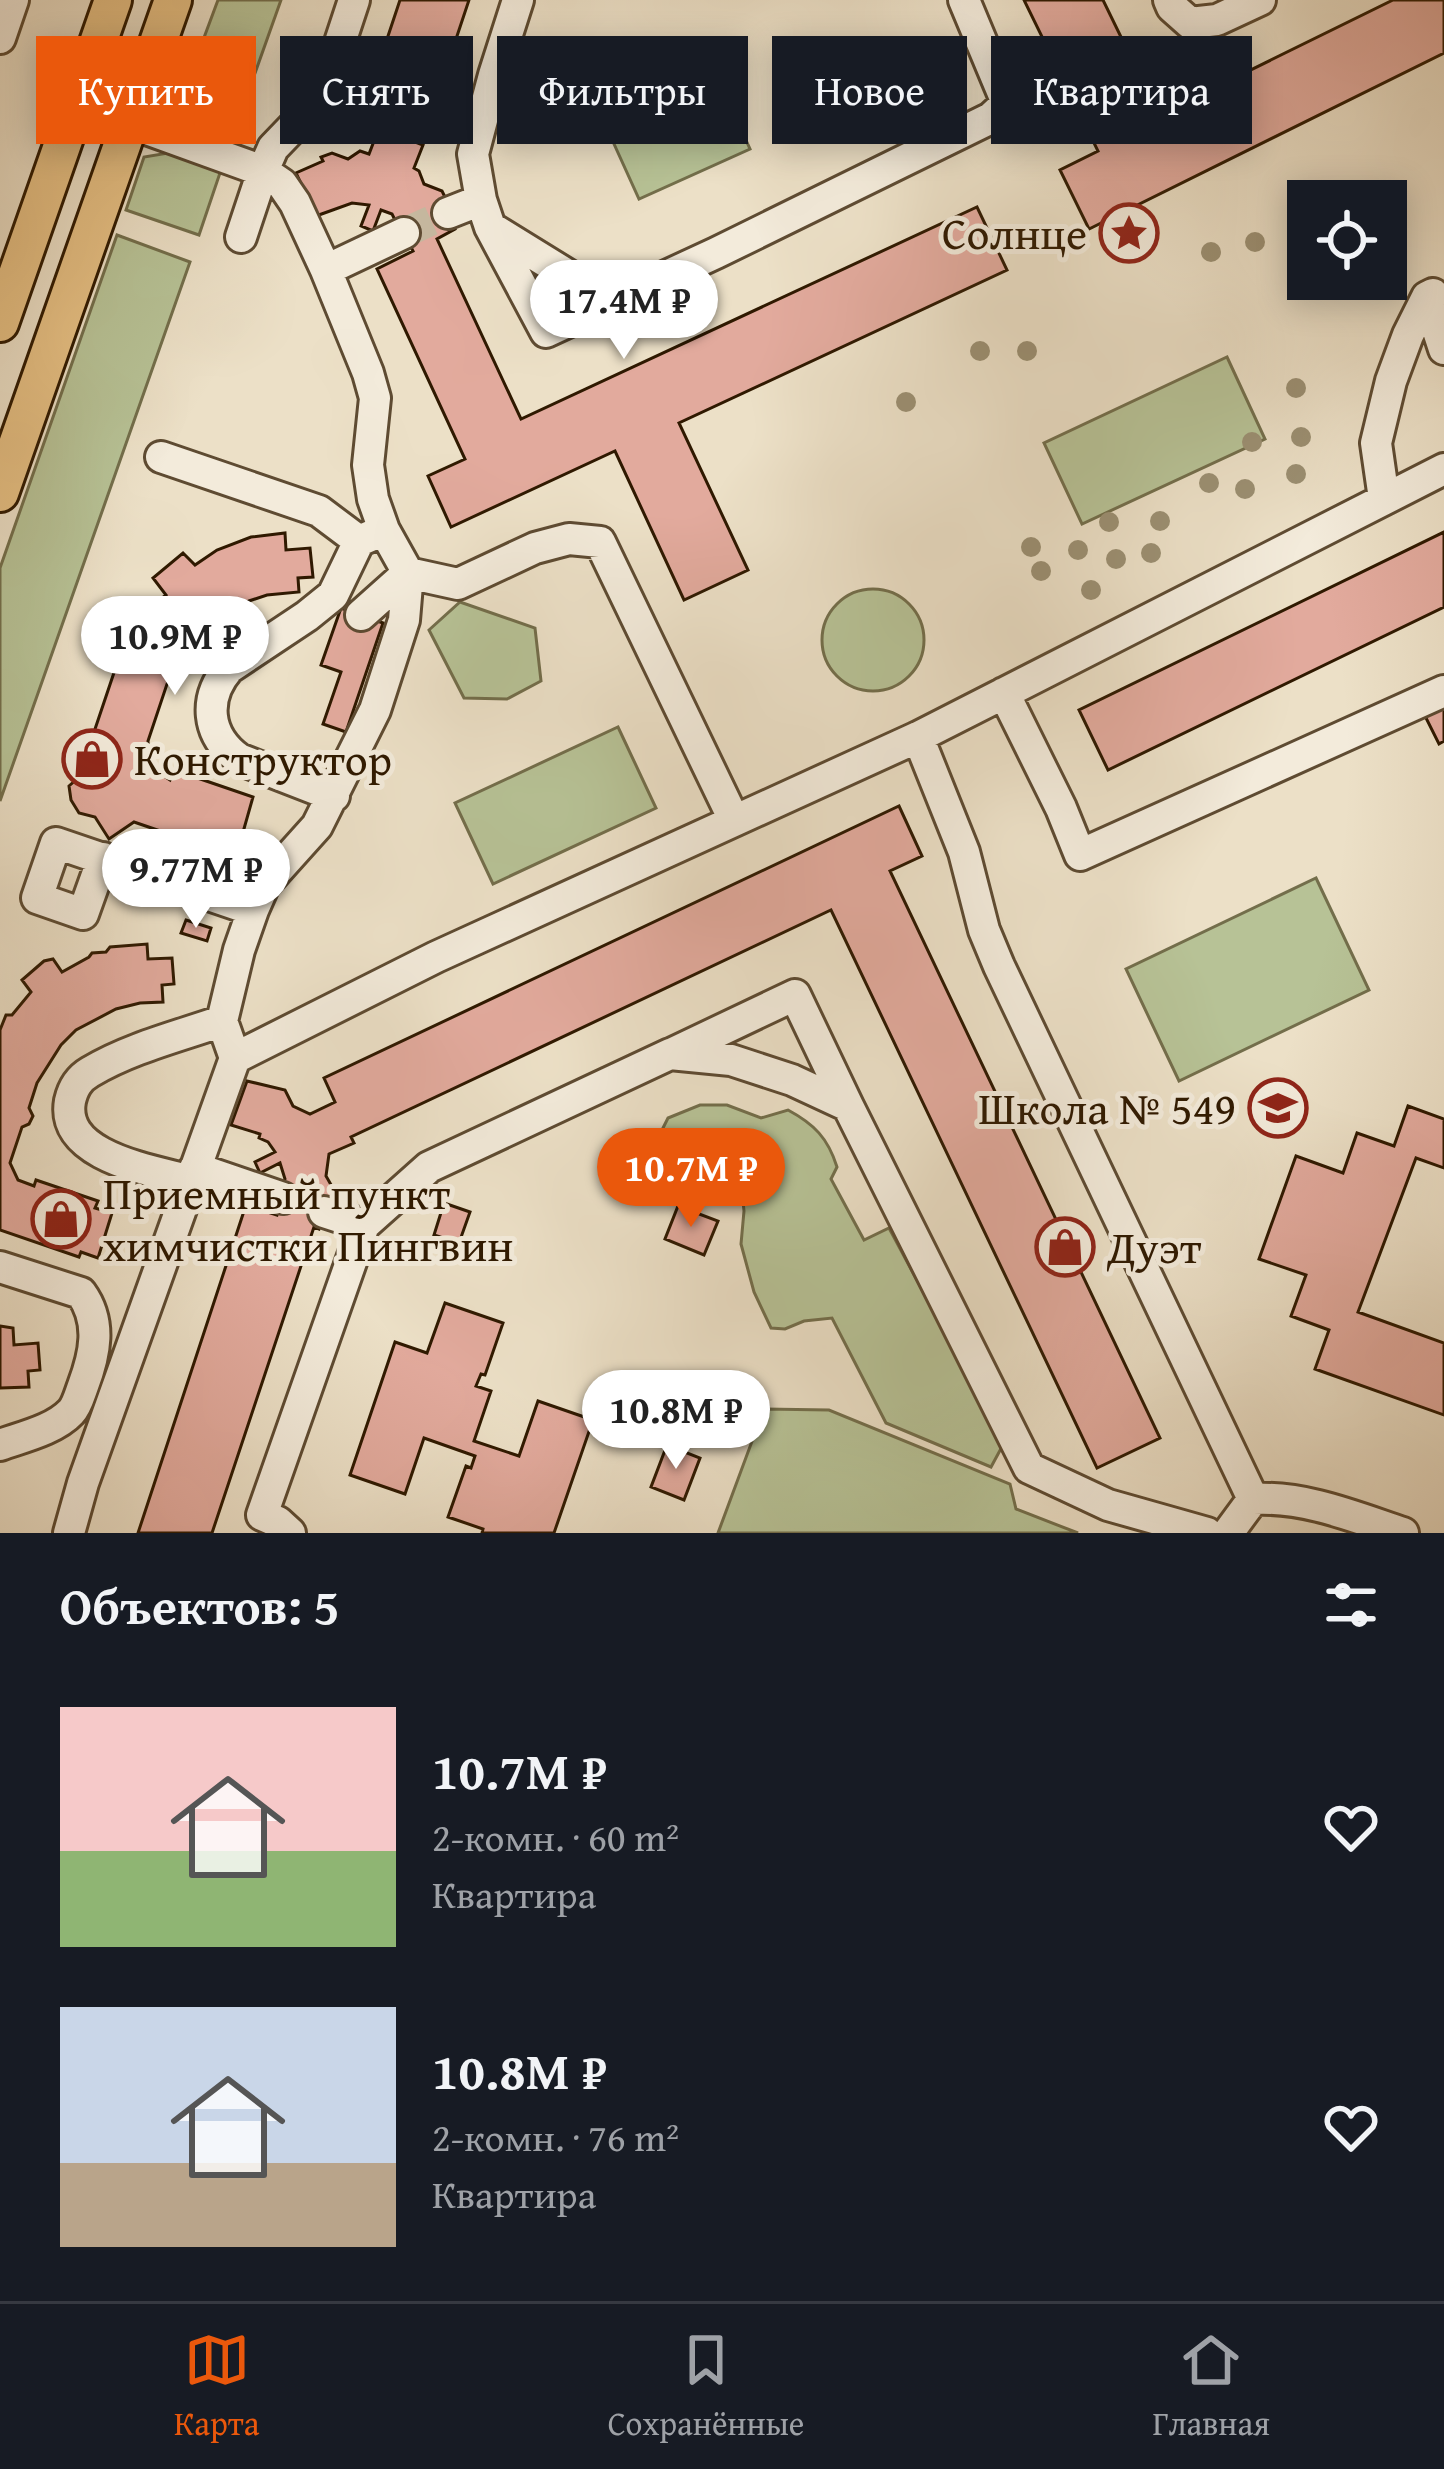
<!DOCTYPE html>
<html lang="ru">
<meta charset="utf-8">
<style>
:root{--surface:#171b24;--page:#20242c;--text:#f1f3f6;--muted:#9ea1a6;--line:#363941;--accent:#ea580c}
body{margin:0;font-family:"Gentium Book Plus",serif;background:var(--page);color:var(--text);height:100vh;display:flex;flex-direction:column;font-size:45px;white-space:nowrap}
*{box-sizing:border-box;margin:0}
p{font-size:39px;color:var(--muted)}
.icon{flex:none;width:66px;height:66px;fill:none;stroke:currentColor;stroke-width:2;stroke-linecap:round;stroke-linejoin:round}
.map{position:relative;height:1533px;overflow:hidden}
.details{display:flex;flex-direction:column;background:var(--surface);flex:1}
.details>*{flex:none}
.guide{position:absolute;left:36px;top:36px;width:1374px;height:108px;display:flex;gap:24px}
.tools{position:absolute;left:1287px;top:180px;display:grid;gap:24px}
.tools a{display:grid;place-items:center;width:120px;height:120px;border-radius:0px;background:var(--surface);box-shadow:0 6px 30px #0003;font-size:60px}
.price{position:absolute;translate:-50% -102px;padding:0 27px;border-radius:42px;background:#fff;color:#222;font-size:39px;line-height:78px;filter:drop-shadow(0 3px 6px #0008)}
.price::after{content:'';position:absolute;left:50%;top:72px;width:36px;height:27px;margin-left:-18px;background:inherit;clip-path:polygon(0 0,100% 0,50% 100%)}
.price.current{background:var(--accent);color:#fff}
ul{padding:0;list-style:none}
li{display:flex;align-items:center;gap:36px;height:300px;padding:0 60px}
li span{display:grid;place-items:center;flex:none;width:336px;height:240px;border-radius:0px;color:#555}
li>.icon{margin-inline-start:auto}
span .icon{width:144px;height:144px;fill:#fffc;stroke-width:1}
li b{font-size:51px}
h2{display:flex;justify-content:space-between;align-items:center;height:144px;padding:0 60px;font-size:51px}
.pill{padding:0 42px;border-radius:0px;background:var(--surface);box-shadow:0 6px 30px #0003;font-size:42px;line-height:108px}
.pill.current{background:var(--accent);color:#fff}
.dock{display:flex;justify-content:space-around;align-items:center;height:168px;border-top:3px solid var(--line);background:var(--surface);font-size:33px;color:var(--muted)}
.dock a{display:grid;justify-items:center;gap:6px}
.dock .current{color:var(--accent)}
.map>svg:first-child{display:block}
.green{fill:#b7c296;stroke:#736e4b;stroke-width:3}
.building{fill:#e2aa9d;stroke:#2f1900;stroke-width:3}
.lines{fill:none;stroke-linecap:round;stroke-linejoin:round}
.minor-tunnel{stroke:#c6b89f;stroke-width:30;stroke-dasharray:30 15;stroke-linecap:butt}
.minor-casing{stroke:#5e4b32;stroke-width:36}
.major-casing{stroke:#2f1900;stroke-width:42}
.minor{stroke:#f3ebdb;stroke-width:30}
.major{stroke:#e6c084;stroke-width:36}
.tree{fill:#9b8f72}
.labels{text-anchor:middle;stroke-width:10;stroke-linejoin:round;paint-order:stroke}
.poi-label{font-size:45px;fill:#2f1900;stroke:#f3ebdb;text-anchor:start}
</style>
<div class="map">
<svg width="1444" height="1533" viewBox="0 0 1444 1533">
<rect width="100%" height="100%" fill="#ece0c7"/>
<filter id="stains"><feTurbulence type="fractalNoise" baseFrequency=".00167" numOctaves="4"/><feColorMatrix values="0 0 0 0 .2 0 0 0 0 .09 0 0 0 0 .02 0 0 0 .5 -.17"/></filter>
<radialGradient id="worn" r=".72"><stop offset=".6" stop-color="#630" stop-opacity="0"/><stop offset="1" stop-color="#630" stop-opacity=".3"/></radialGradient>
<!-- green -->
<path class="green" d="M218 0H281L237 124 186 104 183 94Z
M716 74 750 149 639 199 605 124Z
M174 152 221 170 199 235 126 210 144 157Z
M117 235 190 262 0 801V568Z
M1227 357 1265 439 1082 524 1044 443Z
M822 640a51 51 0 1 1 102 0a51 51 0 1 1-102 0Z
M460 602 535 628 541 681 507 699 464 698 429 630Z
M618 727 656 808 493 884 455 803Z
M1316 878 1369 990 1179 1081 1126 969Z
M700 1105H727L761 1118 788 1110C814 1124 828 1138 837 1167L831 1179 864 1240 889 1228 1004 1443 991 1467 886 1423 832 1318 804 1321 785 1329 771 1328 754 1292 741 1244 744 1211 741 1181 724 1167 697 1163 673 1148 660 1134 668 1118Z
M764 1409 829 1410 1010 1484 1016 1509 1078 1533H718Z"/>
<!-- building -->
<path class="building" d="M400 0H469L425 132 363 111Z
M1024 0H1103L1159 115 1393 0H1444V53L1089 229 1060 170 1098 151Z
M379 128 423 145 414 168 419 171 424 184 442 191 447 201 443 203 455 229 437 239 521 419 977 207 1007 270 679 423 748 570 684 600 615 451 451 527 428 476 465 459 377 269 413 251 399 223 397 224 392 214 381 210 373 231 361 226 369 205 352 203 316 216 296 173 323 161 321 157 332 153 348 159 360 151 369 154Z
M1444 532V607L1108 770 1079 710Z
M285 533 286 550 310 548 313 577 298 578 299 592 267 595 249 601 210 623 192 641 167 684 148 741 149 759 159 773 170 780 174 770 253 797 236 857 134 822 109 839 95 817 79 813 71 800 69 786 78 778 67 759 78 754 76 741 93 735 127 634 137 617 166 595 153 578 183 553 195 565 217 550 251 537Z
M341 608 383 623 346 732 323 724 341 672 321 665Z
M1444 704V741L1439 744 1424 714Z
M899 806 922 856 890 871 1160 1438 1097 1468 831 910 351 1137 354 1143 329 1154 326 1176 334 1190 332 1201H328L319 1229 314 1227 212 1533H138L246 1205 277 1215 285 1191 282 1187 285 1179 280 1163 260 1173 255 1162 275 1152 268 1142 259 1138 260 1134 231 1125 247 1081 285 1090 293 1106 310 1114 335 1102 324 1078Z
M186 920 211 928 207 941 181 933Z
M147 944 148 959 172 958 174 984 162 985 163 1002 140 1003 116 1009 76 1030 61 1045 37 1083 29 1108 33 1116 29 1124 22 1127 10 1163 18 1180 34 1186 36 1180 98 1201 95 1208 112 1213 98 1258 81 1252 79 1257 0 1230V1030L6 1015H12L31 992 22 980 44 961 53 959 62 972 89 957 92 953 106 952 110 947Z
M1408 1106 1444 1119V1168L1416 1158 1358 1312 1444 1343V1415L1315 1369 1329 1330 1291 1316 1306 1275 1259 1259 1296 1156 1343 1173 1357 1133 1394 1146Z
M444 1203 470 1212 459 1243 434 1235Z
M678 1206 718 1221 704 1255 665 1239Z
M445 1303 503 1323 485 1375 481 1374 476 1386 491 1391 474 1441 519 1456 538 1401 593 1420 554 1533H482L483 1529 448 1517 466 1466 471 1468 475 1456 424 1438 405 1494 350 1475 395 1342 427 1353Z
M0 1326 13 1328 14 1345 38 1343 40 1370 28 1371 29 1387 0 1388Z
M667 1445 700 1458 684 1500 651 1487Z"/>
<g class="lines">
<!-- minor-tunnel -->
<path class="minor-tunnel" d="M404 233 448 213"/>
<defs>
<path id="minor" d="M518 0 494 75 473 154 481 200 490 227 546 332 716 253 991 118 1007 103 964 0
M1169 0 1172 7 1190 23 1217 20 1260 0
M0 38 13 0
M448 213 481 200
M490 227 613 303
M241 237 263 171 273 148 322 97 354 0
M326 270 404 233
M1433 294 1427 297 1444 349
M161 457 319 511 359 541 375 534
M1384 499 1376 443 1391 381 1408 335 1427 297
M361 615 408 573 458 584 535 548 569 539 600 542 734 820
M1004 693 1061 808 1080 855 1444 691
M918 737 964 852 984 930 999 966 1253 1499
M334 796 239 759C206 735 203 698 229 668L307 616 333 595 359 541
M103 858 83 914 37 898 56 843 253 910
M673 1053 795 995 848 1106
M235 1058 436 957 918 737 1444 469
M195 1168 283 1198
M191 1181C152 1170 60 1157 70 1101 73 1088 78 1079 90 1072 130 1048 179 1036 222 1021
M324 1212 364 1225
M0 1267 81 1293C102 1322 95 1354 83 1386 80 1394 77 1406 71 1412 54 1430 22 1437 0 1445
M1253 1499C1305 1496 1355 1517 1403 1533
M69 1533 83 1483 235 1058 222 1021 239 950 253 910 264 885 317 826 375 710 404 620 408 573 384 530 373 499 368 465 375 398 368 373 326 270 295 203 282 184 263 171 130 123
M290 1533 278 1522 262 1515 364 1225 429 1167 670 1054 731 1060 792 1080 848 1106 1029 1468 1108 1505 1207 1533
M1228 1533 1253 1499"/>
<path id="major" d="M0 323 113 0
M0 493 173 0"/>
</defs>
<!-- minor casing -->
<use href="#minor" class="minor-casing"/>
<!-- major casing -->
<use href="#major" class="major-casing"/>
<!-- minor -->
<use href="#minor" class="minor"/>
<!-- major -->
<use href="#major" class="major"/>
</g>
<!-- trees -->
<g class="tree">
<circle cx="1255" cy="242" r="10"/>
<circle cx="1211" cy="252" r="10"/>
<circle cx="980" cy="351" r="10"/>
<circle cx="1027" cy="351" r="10"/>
<circle cx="1296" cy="388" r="10"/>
<circle cx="906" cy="402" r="10"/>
<circle cx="1301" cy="437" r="10"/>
<circle cx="1252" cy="442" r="10"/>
<circle cx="1296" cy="474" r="10"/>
<circle cx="1209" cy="483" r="10"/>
<circle cx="1245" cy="489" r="10"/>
<circle cx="1160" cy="521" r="10"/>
<circle cx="1109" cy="522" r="10"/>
<circle cx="1031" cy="547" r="10"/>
<circle cx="1078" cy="550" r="10"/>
<circle cx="1151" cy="553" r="10"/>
<circle cx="1116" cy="559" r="10"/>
<circle cx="1041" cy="571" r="10"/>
<circle cx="1091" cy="590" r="10"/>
</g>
<!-- icons -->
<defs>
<symbol id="sight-ring" viewBox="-11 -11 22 22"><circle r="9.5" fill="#f3ebdb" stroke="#8f2418" stroke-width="1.5"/><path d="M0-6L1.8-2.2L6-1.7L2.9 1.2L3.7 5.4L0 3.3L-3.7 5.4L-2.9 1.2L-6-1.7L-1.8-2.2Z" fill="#8f2418"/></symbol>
<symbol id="shop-ring" viewBox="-11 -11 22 22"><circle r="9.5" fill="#f3ebdb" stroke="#8f2418" stroke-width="1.5"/><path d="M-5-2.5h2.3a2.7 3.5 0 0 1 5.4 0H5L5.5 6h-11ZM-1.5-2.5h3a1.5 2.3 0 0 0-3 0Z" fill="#8f2418"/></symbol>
<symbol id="school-ring" viewBox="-11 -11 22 22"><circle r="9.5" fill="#f3ebdb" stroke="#8f2418" stroke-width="1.5"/><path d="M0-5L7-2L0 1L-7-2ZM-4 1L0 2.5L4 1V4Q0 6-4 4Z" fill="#8f2418"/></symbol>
</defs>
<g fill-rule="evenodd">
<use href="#sight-ring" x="1096" y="200" width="66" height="66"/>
<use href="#shop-ring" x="59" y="726" width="66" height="66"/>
<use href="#school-ring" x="1245" y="1075" width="66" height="66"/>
<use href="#shop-ring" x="28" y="1186" width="66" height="66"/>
<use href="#shop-ring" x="1032" y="1214" width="66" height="66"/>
</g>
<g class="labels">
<!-- poi labels -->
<g class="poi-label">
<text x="1087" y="249" text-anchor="end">Солнце</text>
<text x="134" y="775">Конструктор</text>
<text x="1236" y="1124" text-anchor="end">Школа № 549</text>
<text x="103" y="1209">Приемный пункт<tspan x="103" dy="52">химчистки Пингвин</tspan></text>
<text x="1107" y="1263">Дуэт</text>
</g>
</g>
<rect width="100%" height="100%" filter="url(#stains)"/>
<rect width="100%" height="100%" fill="url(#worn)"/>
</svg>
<div class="tools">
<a><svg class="icon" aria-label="locate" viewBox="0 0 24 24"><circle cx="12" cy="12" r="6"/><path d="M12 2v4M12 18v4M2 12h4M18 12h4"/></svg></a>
</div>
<b class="price" style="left:624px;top:362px">17.4M ₽</b>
<b class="price" style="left:175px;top:698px">10.9M ₽</b>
<b class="price" style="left:196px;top:931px">9.77M ₽</b>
<b class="price current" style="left:691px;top:1230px">10.7M ₽</b>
<b class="price" style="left:676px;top:1472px">10.8M ₽</b>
<div class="guide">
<a class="pill current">Купить</a>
<a class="pill">Снять</a>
<a class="pill">Фильтры</a>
<a class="pill">Новое</a>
<a class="pill">Квартира</a>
</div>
</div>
<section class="details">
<h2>Объектов: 5<svg class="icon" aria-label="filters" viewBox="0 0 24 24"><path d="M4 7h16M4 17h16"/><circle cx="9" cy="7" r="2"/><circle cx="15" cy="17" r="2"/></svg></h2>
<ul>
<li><span style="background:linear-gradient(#f6c9c9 60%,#8fb573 0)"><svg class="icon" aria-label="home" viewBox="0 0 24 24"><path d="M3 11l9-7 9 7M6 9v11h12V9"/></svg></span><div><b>10.7M ₽</b><p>2-комн. · 60 m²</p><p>Квартира</p></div><svg class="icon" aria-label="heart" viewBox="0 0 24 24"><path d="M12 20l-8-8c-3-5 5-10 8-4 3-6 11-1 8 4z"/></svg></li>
<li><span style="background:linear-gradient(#c9d6e8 65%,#b9a48a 0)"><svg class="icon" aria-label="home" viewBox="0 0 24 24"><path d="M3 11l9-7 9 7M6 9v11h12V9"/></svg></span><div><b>10.8M ₽</b><p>2-комн. · 76 m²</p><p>Квартира</p></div><svg class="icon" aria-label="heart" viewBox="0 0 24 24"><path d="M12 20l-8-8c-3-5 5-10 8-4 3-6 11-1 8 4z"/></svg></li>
</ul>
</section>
<nav class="dock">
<a class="current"><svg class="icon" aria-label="map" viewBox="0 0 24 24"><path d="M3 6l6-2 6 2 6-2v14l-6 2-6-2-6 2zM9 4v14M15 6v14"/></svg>Карта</a>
<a><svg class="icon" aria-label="saved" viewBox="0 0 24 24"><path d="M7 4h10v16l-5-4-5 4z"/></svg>Сохранённые</a>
<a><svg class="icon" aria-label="home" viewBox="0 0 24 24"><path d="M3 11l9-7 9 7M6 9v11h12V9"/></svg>Главная</a>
</nav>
